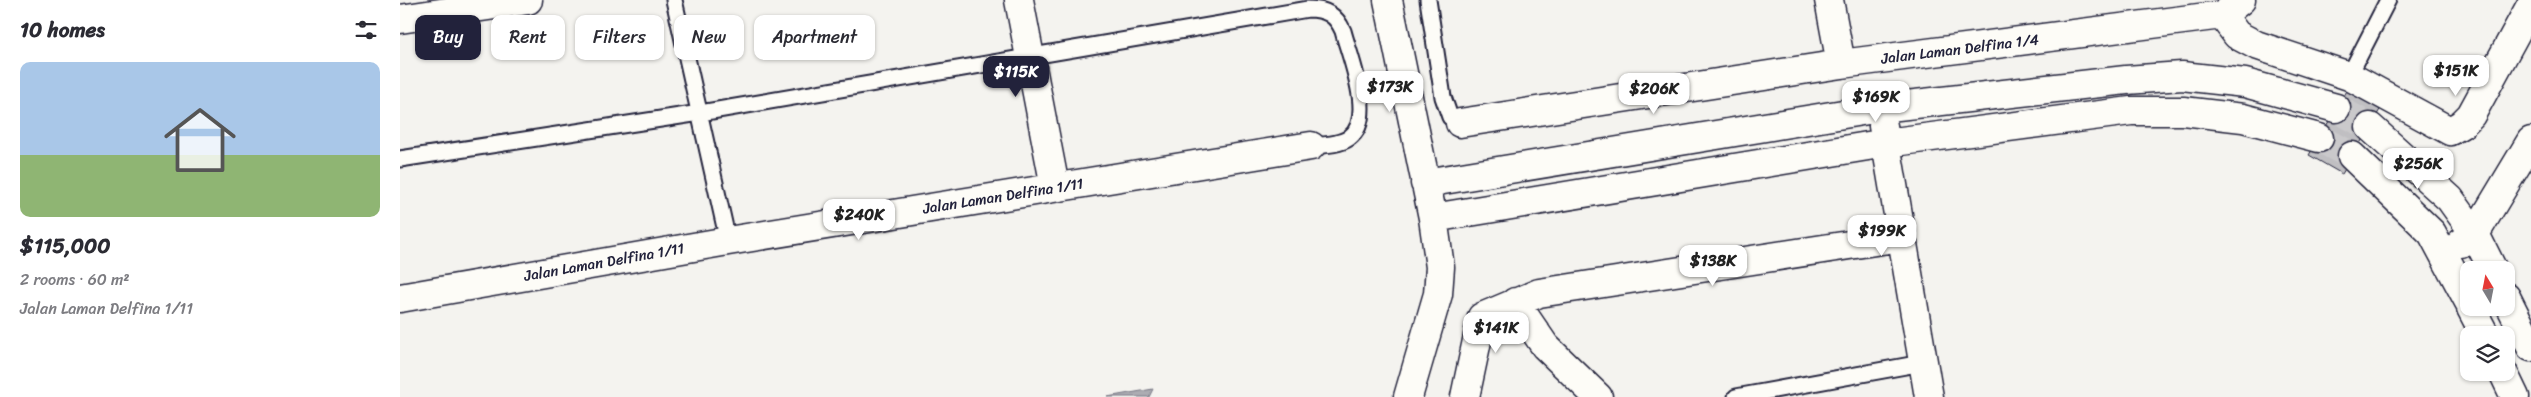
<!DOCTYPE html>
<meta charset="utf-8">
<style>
:root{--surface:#fff;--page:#f7f7f7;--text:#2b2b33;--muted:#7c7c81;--line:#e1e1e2;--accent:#22223b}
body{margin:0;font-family:Sriracha,sans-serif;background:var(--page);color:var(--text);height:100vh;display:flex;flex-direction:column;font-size:19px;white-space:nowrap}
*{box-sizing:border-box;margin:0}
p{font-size:16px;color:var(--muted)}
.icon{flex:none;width:28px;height:28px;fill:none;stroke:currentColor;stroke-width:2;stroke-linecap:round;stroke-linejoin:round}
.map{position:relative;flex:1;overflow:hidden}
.side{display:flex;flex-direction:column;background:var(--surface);width:400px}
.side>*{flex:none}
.banner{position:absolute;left:15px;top:15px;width:475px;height:45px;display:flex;gap:10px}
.needle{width:32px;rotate:350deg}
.fabs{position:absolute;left:2060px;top:261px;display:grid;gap:10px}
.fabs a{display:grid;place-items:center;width:55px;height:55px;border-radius:10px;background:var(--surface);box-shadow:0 1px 4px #0004;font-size:25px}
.price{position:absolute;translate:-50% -42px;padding:0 11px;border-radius:10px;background:#fff;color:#222;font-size:16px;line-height:32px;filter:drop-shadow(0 1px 2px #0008)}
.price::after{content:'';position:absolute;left:50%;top:30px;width:15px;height:11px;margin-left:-8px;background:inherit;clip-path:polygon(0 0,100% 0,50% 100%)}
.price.active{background:var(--accent);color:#fff}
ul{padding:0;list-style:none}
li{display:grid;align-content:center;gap:10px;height:265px;padding:0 20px}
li+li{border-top:1px solid var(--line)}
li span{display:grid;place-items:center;height:155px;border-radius:10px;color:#555}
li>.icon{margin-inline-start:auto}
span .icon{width:90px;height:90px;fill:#fffc;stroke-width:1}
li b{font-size:21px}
h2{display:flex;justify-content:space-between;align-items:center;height:60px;padding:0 20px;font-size:21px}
.tag{padding:0 18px;border-radius:10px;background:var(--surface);box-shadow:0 1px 4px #0004;font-size:18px;line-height:45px}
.tag.active{background:var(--accent);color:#fff}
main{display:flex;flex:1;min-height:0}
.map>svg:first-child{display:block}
.water{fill:#acacb2;stroke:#757582}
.building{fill:#c0bfc2;stroke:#22223b}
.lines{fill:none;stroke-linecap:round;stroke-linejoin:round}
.minor-tunnel{stroke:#cac9cb;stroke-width:28;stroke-dasharray:28 14;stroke-linecap:butt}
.service-casing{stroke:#22223b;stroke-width:19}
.minor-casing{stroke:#22223b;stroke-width:31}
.service{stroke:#fdfcf7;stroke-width:15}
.minor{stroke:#fdfcf7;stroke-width:28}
.labels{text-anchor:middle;stroke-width:4;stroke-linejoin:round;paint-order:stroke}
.street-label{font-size:15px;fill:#22223b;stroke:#fdfcf7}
</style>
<main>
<section class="side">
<h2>10 homes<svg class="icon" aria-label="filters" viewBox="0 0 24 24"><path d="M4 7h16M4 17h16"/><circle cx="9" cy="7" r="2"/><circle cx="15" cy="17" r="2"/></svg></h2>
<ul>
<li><span style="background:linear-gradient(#a9c7e8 60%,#8fb573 0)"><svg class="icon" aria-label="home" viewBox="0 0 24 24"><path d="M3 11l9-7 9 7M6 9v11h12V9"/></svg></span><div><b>$115,000</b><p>2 rooms · 60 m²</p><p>Jalan Laman Delfina 1/11</p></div></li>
</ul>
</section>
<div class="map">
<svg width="2131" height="397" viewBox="0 0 2131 397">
<rect width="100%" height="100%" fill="#f4f3ef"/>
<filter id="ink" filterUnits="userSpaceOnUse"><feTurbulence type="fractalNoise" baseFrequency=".02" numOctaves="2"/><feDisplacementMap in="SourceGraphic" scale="10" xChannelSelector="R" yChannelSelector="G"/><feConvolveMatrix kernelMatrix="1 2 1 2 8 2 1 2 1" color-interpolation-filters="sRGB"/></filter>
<g filter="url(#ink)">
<!-- water -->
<path class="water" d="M753 389 749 397H707Z"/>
<!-- building -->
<path class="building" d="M1948 89 1981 108 1942 174 1909 155Z"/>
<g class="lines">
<!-- minor-tunnel -->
<path class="minor-tunnel" d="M1936 108 1970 127
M1919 138 1952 156"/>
<defs>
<path id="service" d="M274 0 328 241
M1028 0 1043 97 1050 117 1060 123
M1949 76 1988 0
M0 159 300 113 908 9C926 9 936 15 943 31 950 58 976 119 949 138 939 145 923 145 911 146
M1336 397 1522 363"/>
<path id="minor" d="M619 0 655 187
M988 0 1033 218 1040 267 1038 294 1008 397
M1429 0 1441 64
M1841 0 1822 15 1837 35 1856 45 1949 76 2050 131 2062 124 2071 115 2131 5
M0 19 128 0
M1060 123 1441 64 1822 15
M1483 126 1529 397
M1970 127 2050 199 2075 234 2093 270
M1952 156 2032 233 2069 302
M1025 183 1480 108 1726 80 1782 76 1845 83 1936 108
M1033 218 1486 143 1731 111H1783L1843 118 1919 138
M2061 243 2075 234 2131 141
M2106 297 2131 347
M0 298 328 241 911 146
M1115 302 1145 346 1198 397
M2071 308 2085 335
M2103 372 2115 397
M1065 397 1082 317 1139 293 1501 237"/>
</defs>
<!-- service casing -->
<use href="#service" class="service-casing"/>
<!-- minor casing -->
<use href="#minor" class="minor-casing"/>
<!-- service -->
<use href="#service" class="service"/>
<!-- minor -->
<use href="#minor" class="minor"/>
</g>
</g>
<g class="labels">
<!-- street labels -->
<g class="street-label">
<text transform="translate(1560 49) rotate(-7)" y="5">Jalan Laman Delfina 1/4</text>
<text transform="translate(603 196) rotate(-9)" y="5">Jalan Laman Delfina 1/11</text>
<text transform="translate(204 262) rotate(-10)" y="5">Jalan Laman Delfina 1/11</text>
</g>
</g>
</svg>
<div class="fabs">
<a><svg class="needle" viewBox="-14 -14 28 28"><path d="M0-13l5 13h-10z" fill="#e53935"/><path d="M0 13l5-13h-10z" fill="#7c7c81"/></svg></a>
<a><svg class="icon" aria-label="layers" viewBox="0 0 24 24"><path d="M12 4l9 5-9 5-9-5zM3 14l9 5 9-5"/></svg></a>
</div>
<b class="price" style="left:2056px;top:97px">$151K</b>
<b class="price active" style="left:616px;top:98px">$115K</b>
<b class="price" style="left:990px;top:113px">$173K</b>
<b class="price" style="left:1254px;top:115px">$206K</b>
<b class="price" style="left:1476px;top:123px">$169K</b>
<b class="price" style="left:2018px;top:190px">$256K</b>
<b class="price" style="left:459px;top:241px">$240K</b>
<b class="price" style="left:1482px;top:257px">$199K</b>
<b class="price" style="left:1313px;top:287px">$138K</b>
<b class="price" style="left:1096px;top:354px">$141K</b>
<div class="banner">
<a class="tag active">Buy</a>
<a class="tag">Rent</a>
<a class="tag">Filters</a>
<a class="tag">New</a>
<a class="tag">Apartment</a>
</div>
</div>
</main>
